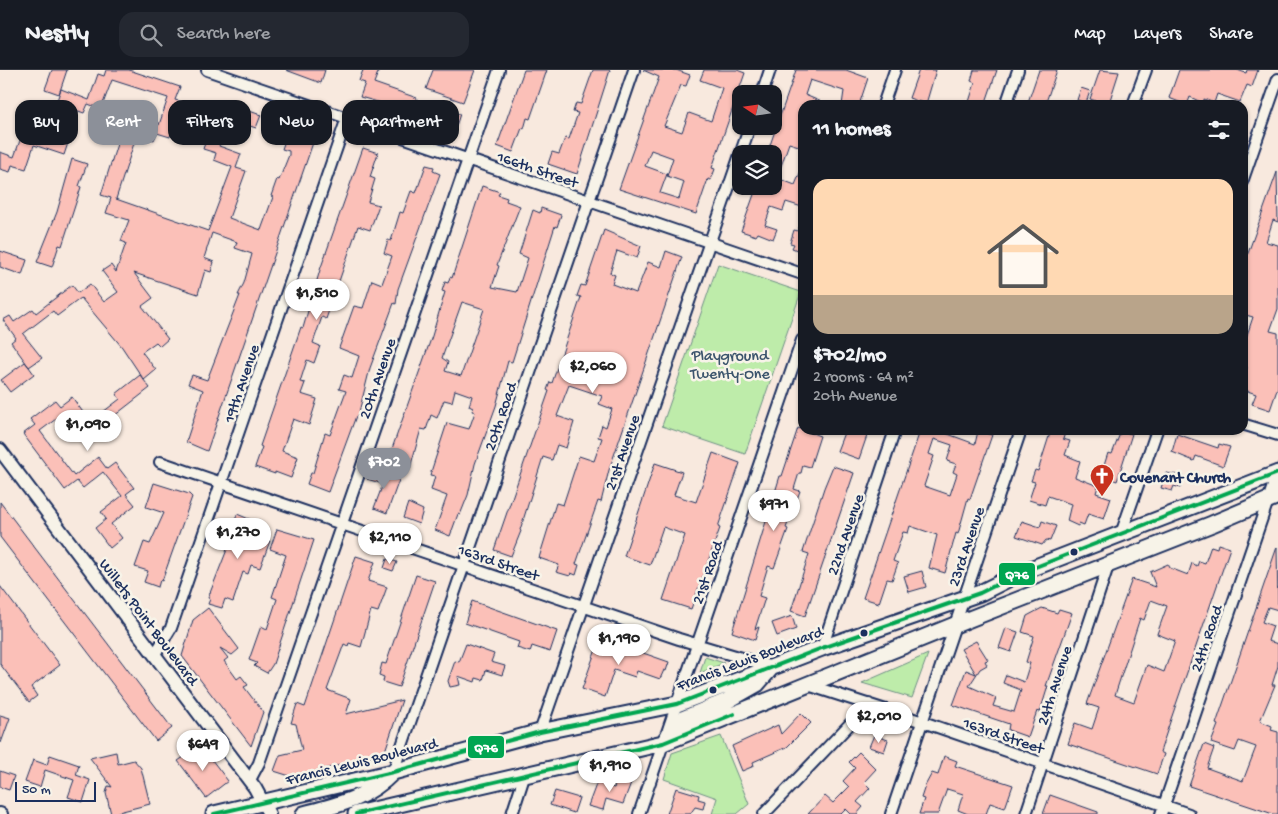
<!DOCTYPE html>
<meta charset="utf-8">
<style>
:root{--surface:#171b24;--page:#242831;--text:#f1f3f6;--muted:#9ea1a6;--line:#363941;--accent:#8c9099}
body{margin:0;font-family:"Gochi Hand",sans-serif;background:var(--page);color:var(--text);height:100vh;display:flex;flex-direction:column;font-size:19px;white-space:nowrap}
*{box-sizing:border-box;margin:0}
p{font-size:16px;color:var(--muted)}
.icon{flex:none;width:28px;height:28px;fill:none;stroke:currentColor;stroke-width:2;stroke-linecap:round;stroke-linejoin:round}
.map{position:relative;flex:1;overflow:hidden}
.sheet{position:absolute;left:798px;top:30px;width:450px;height:335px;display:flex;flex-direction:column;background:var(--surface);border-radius:15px;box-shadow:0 1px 4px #0004}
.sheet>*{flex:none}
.guide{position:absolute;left:15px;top:30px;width:475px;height:45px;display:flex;gap:10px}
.needle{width:32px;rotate:283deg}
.controls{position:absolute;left:732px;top:15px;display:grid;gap:10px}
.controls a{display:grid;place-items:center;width:50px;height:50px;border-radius:10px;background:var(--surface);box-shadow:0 1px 4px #0004;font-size:25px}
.scale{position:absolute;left:15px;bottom:12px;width:81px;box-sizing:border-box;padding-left:5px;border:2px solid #1b2f5e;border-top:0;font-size:14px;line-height:18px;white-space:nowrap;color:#1b2f5e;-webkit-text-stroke:4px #f7f3e8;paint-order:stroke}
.price{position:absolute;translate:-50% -42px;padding:0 11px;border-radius:18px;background:#fff;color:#222;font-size:16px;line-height:32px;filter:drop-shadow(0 1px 2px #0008)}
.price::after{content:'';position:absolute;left:50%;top:30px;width:15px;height:11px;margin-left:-8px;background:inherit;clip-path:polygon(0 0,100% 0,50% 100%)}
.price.active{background:var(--accent);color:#fff}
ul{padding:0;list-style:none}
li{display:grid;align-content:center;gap:10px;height:265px;padding:0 15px}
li+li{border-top:1px solid var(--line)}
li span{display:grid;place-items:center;height:155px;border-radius:15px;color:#555}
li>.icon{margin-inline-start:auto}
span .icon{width:90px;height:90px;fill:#fffc;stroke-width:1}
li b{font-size:21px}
h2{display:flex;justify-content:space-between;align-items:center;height:60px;padding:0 15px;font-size:21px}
.chip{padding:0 18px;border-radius:15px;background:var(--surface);box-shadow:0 1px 4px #0004;font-size:18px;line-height:45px}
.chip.active{background:var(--accent);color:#fff}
header{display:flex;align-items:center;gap:30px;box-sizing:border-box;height:70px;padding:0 25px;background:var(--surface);border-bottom:1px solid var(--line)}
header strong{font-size:24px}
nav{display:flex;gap:28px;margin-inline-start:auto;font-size:18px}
.search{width:350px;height:45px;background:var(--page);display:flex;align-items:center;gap:12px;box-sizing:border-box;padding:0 18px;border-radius:15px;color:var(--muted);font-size:19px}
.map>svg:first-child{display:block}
.green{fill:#beecaa;stroke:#6c8e84}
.building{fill:#fbc0b8;stroke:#1b2f5e;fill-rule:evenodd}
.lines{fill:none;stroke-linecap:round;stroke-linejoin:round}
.minor-casing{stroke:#1b2f5e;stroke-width:14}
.tertiary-casing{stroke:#1b2f5e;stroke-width:16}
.primary-casing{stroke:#1b2f5e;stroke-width:19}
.minor{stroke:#f7f3e8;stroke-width:10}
.tertiary{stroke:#f7f3e8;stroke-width:12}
.primary{stroke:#f7f3e8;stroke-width:15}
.bus-1-casing{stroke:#f7f3e8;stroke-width:8}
.bus-1{stroke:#00a651;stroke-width:4}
.bus-dot{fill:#1b2f5e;stroke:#f7f3e8;stroke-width:2}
.labels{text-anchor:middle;stroke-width:5;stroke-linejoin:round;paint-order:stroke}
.street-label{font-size:16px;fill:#1b2f5e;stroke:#f7f3e8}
.park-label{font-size:16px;fill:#3c556d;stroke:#f7f3e8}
.poi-label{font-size:16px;font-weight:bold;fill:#1b2f5e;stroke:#f7f3e8;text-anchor:start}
.line-badge{stroke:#f7f3e8;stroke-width:2}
.badge-label{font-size:14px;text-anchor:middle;font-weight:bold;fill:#fff}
</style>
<header>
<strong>Nestly</strong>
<div class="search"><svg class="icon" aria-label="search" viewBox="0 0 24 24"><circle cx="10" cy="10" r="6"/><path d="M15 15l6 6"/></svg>Search here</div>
<nav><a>Map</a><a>Layers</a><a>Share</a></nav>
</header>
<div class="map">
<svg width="1278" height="744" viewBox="0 0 1278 744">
<rect width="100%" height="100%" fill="#f8e9de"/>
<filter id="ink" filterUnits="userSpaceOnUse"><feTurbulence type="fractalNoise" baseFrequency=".02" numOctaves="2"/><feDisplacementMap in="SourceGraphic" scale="10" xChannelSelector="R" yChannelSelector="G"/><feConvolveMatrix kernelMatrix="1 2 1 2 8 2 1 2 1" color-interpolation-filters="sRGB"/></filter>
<g filter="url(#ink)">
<!-- green -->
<path class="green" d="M718 194 801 222 745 384 662 356Z
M928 584 912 628 862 613Z
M705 587 724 593 700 603Z
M721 666 749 734 737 744H712L717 728 664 709 672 683Z"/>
<!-- building -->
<path class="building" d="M52 0H67L59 24 45 19Z
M106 0H129L180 17 175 30 182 32 170 67 157 63 154 70 137 64 116 129 208 161 232 97 214 90 216 83 203 79 215 44 222 46 226 33 261 45 256 58 229 49 219 76 241 84 236 98 246 101 229 148 261 160 273 127 271 126 277 109 279 110 289 85V81L282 79 288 62 298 65 301 56 317 61 207 381 186 372 203 320 188 314 192 305 207 310 240 225H238L244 213 252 184 235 178 237 172 212 163 204 188 214 192 211 202 205 200 198 224 134 203 153 228 142 236 168 269 160 276 156 272 142 282 156 300 144 310 122 277 81 228 57 246 53 241 23 264 42 288 29 297 34 304 10 322 1 310 25 292 29 297 11 272 16 268 3 250 10 246 14 252 33 239 36 243 72 215 78 223 90 214 104 232 118 222 102 201 111 195 116 202 126 173 121 171 129 150 106 143 111 128 101 125 122 58 132 62 136 48 159 55 168 28 112 10 101 39 88 34 84 43 56 33 61 19 89 30 98 4 104 6Z
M286 0H325L321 13Z
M363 0H379L374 13 417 28 415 34 460 44 454 62 438 57 439 52 431 50 432 47 360 27 365 13 359 11Z
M433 0H475L463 32 426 19Z
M524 0H547L530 49 527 48 524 59 522 58 513 82 497 76Z
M593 0H610L577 104 548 94 552 82 559 84 565 68 569 69 578 43 573 42 576 33 581 34Z
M643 0H676L690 5 686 16 681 15 664 56 682 62 689 43 711 51 722 18 700 10 704 0H737L745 3 712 98 715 99 711 110 708 109 696 144 619 119 659 7ZM651 80 673 88 667 106 684 112 679 129 660 123 667 104 645 96Z
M796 0H846L868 8 859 35H842L844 21 810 10 805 25 829 35H802V77L789 73 777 108 795 115 802 98V137L786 132 783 141 771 137 765 155 777 159 773 169 758 163 756 166 741 161 757 116H774V79L769 78Z
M919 0H936L926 34 909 28Z
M974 0H997L985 35H968L975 13 971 11Z
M1039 0H1057L1045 35H1027Z
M1100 0 1119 2 1109 33 1106 32 1105 34 1090 29Z
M1179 0H1237L1246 3 1247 0H1258L1252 17 1247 15 1240 32 1217 24 1214 33 1204 29 1203 33 1190 27 1187 35 1169 28Z
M1081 18 1090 21 1086 33 1077 30Z
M39 60 69 70 64 85 34 75 26 99 12 95 10 102 0 99V82L14 87 22 65 36 70Z
M363 78 378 83 370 107 375 109 368 132 379 135 370 160 358 156 326 249 322 247 313 273 320 276 314 293 307 290 300 312 305 313 301 324 317 329 309 355 293 349 282 381 298 387 291 408 275 402V404L255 397 262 377 260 376 301 257 303 258 320 200Z
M72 89 87 94 79 116 81 117 62 176 59 175 52 197 37 192 57 142Z
M426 95 434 97 433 101 440 104 398 219 396 234 394 233 370 298 358 346H356L328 422 307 414 311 403H313L325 363 330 365 339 340 346 321 339 319 344 305 352 308 359 286 339 278 354 236 363 238 372 210 382 214 392 186 384 183 388 170 391 171 400 142 403 143 411 121 416 123Z
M1277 102 1278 152 1273 150 1266 172 1278 175V239L1270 261 1278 263V317L1270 340 1252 334 1256 324 1242 319 1247 297 1242 295V280L1253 247 1242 244V200Z
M482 116 500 122 498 125 507 128 506 131 520 136 497 195 499 196 492 217 517 222 528 188 519 184 533 140 540 143 541 138 561 145 557 157 555 156 512 292 508 291 496 336 475 394 468 425 460 445 458 444 450 466 435 460 447 426 431 420 435 406 430 405 447 353 469 359 475 342 472 341 473 338 469 336 472 326 455 320 452 332 444 330 437 348 431 345 426 360 421 359 410 398 388 390 432 266 445 222 442 221 445 212 448 213 450 207 452 208ZM462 232 484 239 461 306 445 301 448 292 442 288Z
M801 152H802V182L792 178 794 174 790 173 794 160 798 161Z
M604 160 641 176 637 188 617 181 610 203 615 205 612 214 636 223 648 192 661 197 666 181 682 187 609 400 601 432 598 431 576 494 579 495 576 505 571 503 570 506 556 502 559 495 539 488 556 433 563 435 579 386 594 391 602 368 598 367 602 355 606 357 612 339 599 334 602 326 569 315 557 346 574 352 566 378 557 375 552 390 543 387 520 460 521 461 511 486 494 480 549 321 547 320 550 312 552 313 581 227 577 226 581 215 585 216Z
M0 181 27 190 22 205 0 197Z
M140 305 150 318 114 346 117 349 93 368 84 357 78 362 64 343 40 361 74 406 98 387 107 399 115 393 134 418 126 424 135 435 111 454 122 468 110 478 95 458 106 449 101 442 122 426 103 402 83 418 77 411 65 420 23 364 35 355 30 349 55 330 60 336 72 327 90 352 120 329 116 324Z
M798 358 820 366 810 397 803 395 801 403H799L794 419 800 421 786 458 788 459 774 498 768 496 759 526 765 528 755 559 759 557 755 570 732 562 780 406H782Z
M845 360H869L859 389 837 381Z
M913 360H937L975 374 978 361 992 365 970 429 968 428 958 464 956 463 945 503 929 498 937 465 910 456 908 463 903 462 893 491 898 493 892 510 887 509 879 533 863 528 919 364ZM934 369 952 375 947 391 956 394 953 402 957 404 950 425 924 416 934 386 929 384Z
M1051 360H1066L1063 369 1070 371 1065 385 1080 391 1075 407 1098 416 1096 423 1111 428 1104 449 1088 444 1084 455 1079 453 1078 456 1067 451 1071 434 1048 426 1045 435 1029 430 1035 412 1031 411 1035 400 1038 401Z
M1121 361 1132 364 1117 411 1101 405 1108 383 1112 384Z
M1177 364 1218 378 1219 374 1230 377 1223 396 1196 386 1194 391 1172 382Z
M713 383 740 393 718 457 720 458 691 539 663 530 685 465 663 457 650 495 624 486 655 393 682 402 674 425 696 432Z
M833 396 854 403 805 546 791 541 809 484 803 482 824 418Z
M370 401 399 410 387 443 374 438 383 414 367 409Z
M1166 403 1184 406 1180 418 1174 416 1172 421 1161 418Z
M154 413 189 424 192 427 162 511 160 510 158 517 144 512 148 501 135 497 144 472 150 474 164 443 146 437Z
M0 432 172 658 156 671 0 467Z
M408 433 423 440 419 454 403 448Z
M237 444 261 454 257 467 270 471 260 498 251 495 248 504 243 502 233 532 225 529 222 538 208 534 210 529 208 528 228 477Z
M1022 451 1040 457 1042 451 1056 456 1050 471 1046 470 1042 475 1016 466Z
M277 459 314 470 273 594 267 603 254 596 257 593 249 590 261 556 267 559 277 529 272 527 286 485 270 479Z
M1218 474 1230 478 1171 649 1160 682 1164 684 1157 704 1068 674 1075 653 1092 659 1099 638 1087 634 1132 509 1156 517 1150 502 1168 494 1170 498 1188 505 1192 493 1197 496 1199 491 1205 493 1211 476 1217 478ZM1151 530 1167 536 1157 564 1175 571 1164 602 1147 595 1134 632 1115 625 1140 548 1144 550Z
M1277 477 1278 540 1268 537 1262 552 1273 556 1268 571 1278 574V596L1272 615H1275L1260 651 1272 656 1271 660 1278 662V744H1273L1189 716 1204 674 1214 678 1207 698 1243 711 1256 677 1239 671 1235 681 1211 673 1218 655 1216 654Z
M356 486 375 492 368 511 387 517 378 542 371 540 361 577 349 573 348 576 344 574 327 620 351 629 346 644 402 630 384 684 293 707 274 701 280 685 302 680 296 654 291 653 297 634 305 637Z
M387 489 397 492 393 501 384 498Z
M922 501 926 517 909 522 904 506Z
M416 505 435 511 399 617 383 612 384 607 379 605 382 593 386 594Z
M0 516 60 595 31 617 37 626 29 632 0 594Z
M472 531 557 561 550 582 532 576 530 582 517 578 519 572 465 553Z
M208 538 239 579 232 585 220 578 228 588 224 591 237 609 241 606 248 615 244 617 263 642 251 676 182 586 193 550Z
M1042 538 1057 543 1059 539 1072 543 1046 616H1048L1040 642 1037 641 1028 667 1008 660 1009 654 953 635 966 600 976 604 961 579 976 571 988 590 985 591 987 595 980 599 969 616 996 628 993 636 1014 642 1021 620 1003 613 1006 605 1024 612 1030 593 1026 592 1034 566 1022 562 1027 546Z
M792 546 796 559 777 566 772 553Z
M1006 558 1018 562 1011 582 999 578Z
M600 568 669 592 666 601 664 600 660 609 637 601 635 607 614 600 605 627 582 619Z
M466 574 494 584 491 592 505 596 502 605 486 600 483 610 476 608 475 612 458 606 460 615 450 617 448 611 455 591 459 592Z
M801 643 811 653 787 677 753 692 754 696 742 701 732 676 778 655 781 664Z
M0 645 10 648 1 673H0Z
M874 665 888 670 884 682 869 677Z
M202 677 228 711 206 728 178 691 197 678 198 679Z
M116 682 118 694 134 690 141 698 150 734 111 744 106 723 108 716 112 717 90 688Z
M859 682 876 699 864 712 870 718 857 732 863 737 857 744H851L846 739 841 744H808L825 726 833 733 849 717 843 711 855 698 849 692Z
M50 685 79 695 76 705 90 710 83 732 68 727 74 710 45 700 40 717 25 712 33 690 47 695Z
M944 686 957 691 955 696 1013 715 1005 738 990 733 986 744H968L958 740 963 724 947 719 938 744H919L924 729 921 728 925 716 932 703 938 705Z
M0 701 14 706 9 720 0 717Z
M618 705 632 710 623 734 606 729 603 740 588 736 597 712 614 718Z
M676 718 699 725 698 729 705 731 703 739 695 737 690 744H667Z
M555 721 579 728 574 743 550 735Z
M1050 725 1098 742V744H1043Z"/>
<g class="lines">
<defs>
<path id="minor" d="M207 0 802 204
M762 24 770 0
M883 35 895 0
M1006 35 1018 0
M1133 35 1146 0
M1242 112 1278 9
M1242 354 1278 365
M160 392 679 569 772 597
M1121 464 1157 360
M822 578 895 360
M155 584 171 558 347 48
M808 615 923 652 1189 744
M540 662 750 56
M393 702 634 0
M250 710 259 693 499 0
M0 743 2 744
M512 744 525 704
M639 744 802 270
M764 744 869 634
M891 744 1021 360
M1026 744 1108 496
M1161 744 1278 401"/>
<path id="tertiary" d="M0 380 255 718 269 744"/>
<path id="primary" d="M664 672 680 650 727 631 757 614 770 599
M214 744 393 702 540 662 677 634 822 578 980 523 1020 503 1278 403
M304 744C338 735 368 728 393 702
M356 744 663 673 972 548 1212 454 1278 426"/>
</defs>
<!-- minor casing -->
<use href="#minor" class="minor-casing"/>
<!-- tertiary casing -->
<use href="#tertiary" class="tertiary-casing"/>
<!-- primary casing -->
<use href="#primary" class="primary-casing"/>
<!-- minor -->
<use href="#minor" class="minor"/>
<!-- tertiary -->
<use href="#tertiary" class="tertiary"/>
<!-- primary -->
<use href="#primary" class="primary"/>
<defs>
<path id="bus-1" d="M214 744 393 702 540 662 677 634 822 578 980 523 1020 503 1278 403
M356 744 663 673 734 644"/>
</defs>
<!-- bus-1 casing -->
<use href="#bus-1" class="bus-1-casing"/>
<!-- bus-1 -->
<use href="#bus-1" class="bus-1"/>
</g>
</g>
<!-- icons -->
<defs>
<symbol id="church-pin" viewBox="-11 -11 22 30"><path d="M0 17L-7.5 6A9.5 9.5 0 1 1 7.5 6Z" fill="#c8321e" stroke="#f7f3e8"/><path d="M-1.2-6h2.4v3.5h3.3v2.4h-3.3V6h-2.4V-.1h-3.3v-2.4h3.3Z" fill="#fff"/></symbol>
</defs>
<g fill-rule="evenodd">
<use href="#church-pin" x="1088" y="392" width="28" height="38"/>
</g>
<!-- markers -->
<g class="bus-dot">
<circle cx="1074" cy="482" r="4.5"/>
<circle cx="864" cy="563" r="4.5"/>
<circle cx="713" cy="620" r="4.5"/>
</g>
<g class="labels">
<!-- street labels -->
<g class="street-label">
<text transform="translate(538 98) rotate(19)" y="6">166th Street</text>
<text transform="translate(376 308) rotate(-71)" y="6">20th Avenue</text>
<text transform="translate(240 313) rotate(-71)" y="6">19th Avenue</text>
<text transform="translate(499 346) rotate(-71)" y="6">20th Road</text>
<text transform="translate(621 382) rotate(-71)" y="6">21st Avenue</text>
<text transform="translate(844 464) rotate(-71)" y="6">22nd Avenue</text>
<text transform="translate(965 476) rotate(-71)" y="6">23rd Avenue</text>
<text transform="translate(499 491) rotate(19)" y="6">163rd Street</text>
<text transform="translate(706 502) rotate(-71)" y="6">21st Road</text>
<text transform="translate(150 551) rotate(53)" y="6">Willets Point Boulevard</text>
<text transform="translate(1205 568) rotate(-71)" y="6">24th Road</text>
<text transform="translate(749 587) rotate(-21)" y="6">Francis Lewis Boulevard</text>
<text transform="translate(1053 615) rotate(-72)" y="6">24th Avenue</text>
<text transform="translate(1004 664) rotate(19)" y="6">163rd Street</text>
<text transform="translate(361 690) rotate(-14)" y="6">Francis Lewis Boulevard</text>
</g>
<!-- park labels -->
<g class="park-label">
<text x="730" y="290">Playground<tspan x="730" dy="18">Twenty-One</tspan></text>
</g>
<!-- poi labels -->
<g class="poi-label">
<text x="1120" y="412">Covenant Church</text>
</g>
</g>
<g class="line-badge">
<rect x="998" y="492" width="38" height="24" rx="5" fill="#00a651"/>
<rect x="467" y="665" width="38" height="24" rx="5" fill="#00a651"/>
</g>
<g class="badge-label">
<text x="1017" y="509">Q76</text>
<text x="486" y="682">Q76</text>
</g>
</svg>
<div class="controls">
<a><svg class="needle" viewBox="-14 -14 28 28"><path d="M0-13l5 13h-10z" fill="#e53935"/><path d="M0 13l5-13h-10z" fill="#9ea1a6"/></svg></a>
<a><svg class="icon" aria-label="layers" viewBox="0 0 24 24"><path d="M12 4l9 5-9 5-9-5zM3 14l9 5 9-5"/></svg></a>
</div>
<div class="scale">50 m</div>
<b class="price" style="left:317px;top:251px">$1,510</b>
<b class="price" style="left:593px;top:324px">$2,060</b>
<b class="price" style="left:88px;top:382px">$1,090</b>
<b class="price active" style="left:384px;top:420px">$702</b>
<b class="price" style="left:774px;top:462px">$971</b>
<b class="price" style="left:238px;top:490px">$1,270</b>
<b class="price" style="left:390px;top:495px">$2,110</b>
<b class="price" style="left:619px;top:596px">$1,190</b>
<b class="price" style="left:879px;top:674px">$2,010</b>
<b class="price" style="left:203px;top:702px">$649</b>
<b class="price" style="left:610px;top:723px">$1,910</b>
<div class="guide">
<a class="chip">Buy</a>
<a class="chip active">Rent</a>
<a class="chip">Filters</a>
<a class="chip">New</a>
<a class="chip">Apartment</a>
</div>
<section class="sheet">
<h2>11 homes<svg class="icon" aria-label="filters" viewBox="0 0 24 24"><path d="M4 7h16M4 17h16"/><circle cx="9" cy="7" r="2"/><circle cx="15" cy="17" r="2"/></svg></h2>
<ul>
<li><span style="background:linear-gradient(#ffd9b3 75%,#b9a48a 0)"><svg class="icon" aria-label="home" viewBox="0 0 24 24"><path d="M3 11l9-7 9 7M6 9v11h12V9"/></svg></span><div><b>$702/mo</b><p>2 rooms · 64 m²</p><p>20th Avenue</p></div></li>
</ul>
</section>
</div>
